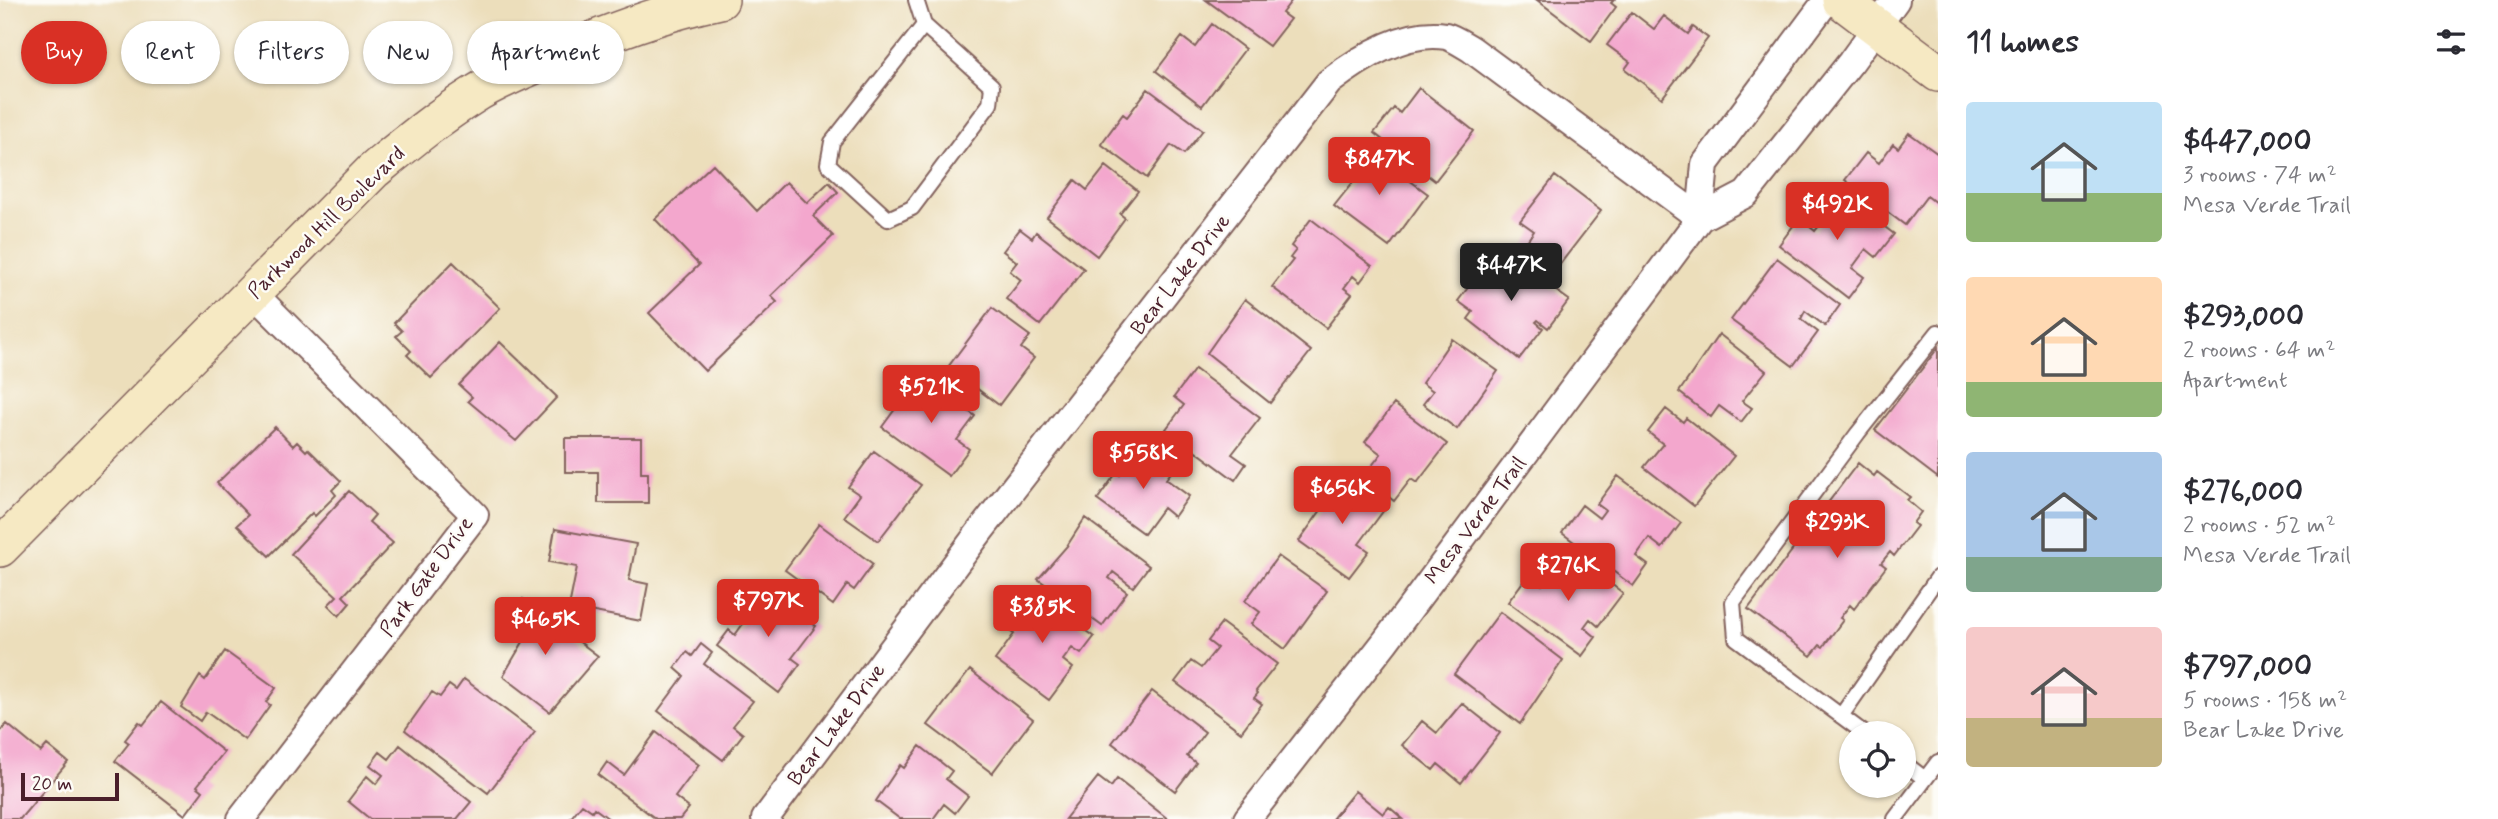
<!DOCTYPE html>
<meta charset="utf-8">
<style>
:root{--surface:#fff;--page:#f2f2f3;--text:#2b2b33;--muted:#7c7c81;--accent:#d93025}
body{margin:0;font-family:Mynerve,sans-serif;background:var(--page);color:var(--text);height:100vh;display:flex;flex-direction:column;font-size:26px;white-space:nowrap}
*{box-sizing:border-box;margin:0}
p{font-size:23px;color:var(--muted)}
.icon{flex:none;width:38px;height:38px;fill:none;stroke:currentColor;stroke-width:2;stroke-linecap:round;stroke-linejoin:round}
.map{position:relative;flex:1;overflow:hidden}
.drawer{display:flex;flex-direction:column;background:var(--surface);width:560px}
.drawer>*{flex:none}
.guide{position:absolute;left:21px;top:21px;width:665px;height:63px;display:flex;gap:14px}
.buttons{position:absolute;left:1839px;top:721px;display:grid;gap:14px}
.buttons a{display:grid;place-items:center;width:77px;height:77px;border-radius:50%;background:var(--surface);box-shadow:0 2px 5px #0004;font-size:35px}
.scale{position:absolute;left:21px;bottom:18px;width:98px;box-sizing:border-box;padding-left:7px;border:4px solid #4a1f2b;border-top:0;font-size:19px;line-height:24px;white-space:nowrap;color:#4a1f2b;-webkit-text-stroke:5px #fdfcf7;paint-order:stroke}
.price{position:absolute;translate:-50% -60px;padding:0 16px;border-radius:7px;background:var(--accent);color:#fff;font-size:23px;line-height:46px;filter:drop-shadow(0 2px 4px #0008)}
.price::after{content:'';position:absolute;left:50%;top:42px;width:21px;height:16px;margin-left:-10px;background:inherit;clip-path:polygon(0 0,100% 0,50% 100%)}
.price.selected{background:#222;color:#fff}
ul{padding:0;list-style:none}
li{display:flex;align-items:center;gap:21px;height:175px;padding:0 28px}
li span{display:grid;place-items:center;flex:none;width:196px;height:140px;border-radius:7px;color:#555}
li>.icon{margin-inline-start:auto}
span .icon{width:84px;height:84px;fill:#fffc;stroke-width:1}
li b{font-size:30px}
h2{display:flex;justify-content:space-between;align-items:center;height:84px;padding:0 28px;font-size:30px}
.chip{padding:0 24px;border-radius:32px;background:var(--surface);box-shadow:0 2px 5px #0004;font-size:24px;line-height:63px}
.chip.selected{background:var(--accent);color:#fff}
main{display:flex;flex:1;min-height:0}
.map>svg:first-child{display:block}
.building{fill:#f3a7cd}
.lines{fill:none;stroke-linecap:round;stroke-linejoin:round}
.lane-casing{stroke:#83625d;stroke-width:18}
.street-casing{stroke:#83625d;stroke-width:30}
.secondary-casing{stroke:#83625d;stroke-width:40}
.lane{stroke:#fff;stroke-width:14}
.street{stroke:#fff;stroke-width:26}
.secondary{stroke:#f6e9c3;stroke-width:37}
.labels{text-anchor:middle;stroke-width:5;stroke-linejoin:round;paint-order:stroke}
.street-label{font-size:21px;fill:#4a1f2b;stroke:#fdfcf7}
</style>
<main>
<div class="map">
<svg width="1938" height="819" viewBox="0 0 1938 819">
<rect width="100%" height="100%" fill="#fdfcf7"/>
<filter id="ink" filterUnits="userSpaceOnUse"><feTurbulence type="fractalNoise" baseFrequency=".0143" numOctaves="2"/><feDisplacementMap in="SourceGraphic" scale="14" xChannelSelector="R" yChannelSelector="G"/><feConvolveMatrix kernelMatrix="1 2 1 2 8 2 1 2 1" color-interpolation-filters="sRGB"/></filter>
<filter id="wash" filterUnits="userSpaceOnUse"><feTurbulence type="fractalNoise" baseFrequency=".00686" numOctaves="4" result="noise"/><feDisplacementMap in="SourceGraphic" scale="28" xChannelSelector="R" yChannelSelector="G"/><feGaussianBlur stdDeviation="1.57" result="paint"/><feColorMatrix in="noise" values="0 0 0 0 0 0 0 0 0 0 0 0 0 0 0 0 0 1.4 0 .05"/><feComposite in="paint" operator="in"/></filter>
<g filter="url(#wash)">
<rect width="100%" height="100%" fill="#ecdebb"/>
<g id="blocks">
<!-- building -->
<path class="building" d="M1206 0H1292L1282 13 1290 19 1269 46Z
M1537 0H1614L1611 3 1616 7 1591 41Z
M1632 12 1654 29 1664 16 1688 34 1693 27 1708 38 1662 98 1625 69 1630 62 1607 45Z
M1212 24 1245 49 1202 106 1156 71 1182 37 1195 47Z
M1419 88 1474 131 1435 181 1374 133 1394 108 1400 113Z
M1148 89 1203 130 1184 154 1171 145 1147 178 1101 144 1123 114 1127 117Z
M1909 133 1938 154V201L1936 203 1927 196 1905 225 1845 180 1866 153 1879 163 1893 144 1898 148Z
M1363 146 1428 194 1389 247 1334 206 1353 182 1342 174Z
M713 164 757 211 786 182 807 203 829 182 838 192 813 216 833 236 771 296 777 302 705 371 649 313 699 265 655 219Z
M1106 166 1138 191 1120 214 1125 218 1097 256 1047 217 1075 180 1087 190Z
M1555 176 1601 211 1557 268 1525 244 1534 231 1520 221Z
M1835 189 1894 234 1876 257 1866 249 1852 268 1864 277 1848 298 1779 245 1799 218 1815 231 1823 221 1815 216Z
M1311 219 1372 266 1360 282 1353 276 1344 288 1352 294 1326 328 1272 287 1293 260 1290 258 1296 250 1291 246Z
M1020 229 1032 238 1036 232 1084 269 1040 325 1006 299 1021 280 1010 271 1017 262 1003 251Z
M1497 249 1569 300 1548 328 1538 320 1536 322 1543 328 1519 359 1468 319 1473 312 1458 301Z
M1777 258 1840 305 1825 326 1805 311 1801 319 1818 332 1793 366 1731 320Z
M453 262 500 308 431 378 407 355 411 351 396 336 402 331 394 323Z
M1245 299 1311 351 1270 403 1207 353Z
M992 308 1030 336 1021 348 1034 358 999 405 948 367Z
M1719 334 1766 371 1742 401 1752 408 1741 422 1719 406 1711 417 1679 392Z
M1452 339 1498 371 1457 429 1423 404 1433 391 1422 383Z
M500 342 557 397 516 441 468 401 472 397 459 385Z
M1938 348V478L1875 430Z
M1195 369 1260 418 1232 454 1246 464 1235 480 1166 429 1184 405 1174 397Z
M920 375 975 416 957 440 969 449 949 476 882 427Z
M1394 404 1447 444 1417 483 1411 479 1394 501 1363 477 1381 454 1365 442Z
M1666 409 1683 422 1686 418 1734 456 1694 506 1644 467 1663 444 1648 432Z
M275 427 293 446 297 442 306 451 308 449 341 481 332 490 336 495 315 516 312 513 269 556 237 525 248 515 217 483Z
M565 438H641V473H648V503H598V472H565Z
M1137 444 1173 470 1166 479 1189 496 1174 517 1163 508 1144 534 1097 500 1117 472 1120 475 1125 469 1120 465 1123 460 1127 463 1131 458 1128 455Z
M874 451 921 485 878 541 844 517 860 495 848 487Z
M1858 463 1874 476 1877 472 1910 497 1907 500 1921 512 1913 523 1917 526 1894 556 1890 552 1881 563 1886 567 1854 609 1850 605 1840 618 1843 620 1823 647 1820 645 1811 656 1748 609Z
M1337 476 1384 510 1359 544 1369 551 1349 577 1299 541 1321 510 1315 506Z
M1618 476 1681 523 1662 548 1649 538 1636 556 1648 565 1633 586 1562 533 1582 505 1599 518 1605 510 1597 504Z
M349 491 375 515 369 522 393 543 343 596 350 603 339 616 328 605 337 596 291 554Z
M1085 518 1149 566 1133 587 1113 572 1109 578 1127 592 1102 626 1038 579 1067 546Z
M819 524 873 564 854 590 847 585 833 605 785 570Z
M555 529 636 544 629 580 648 584 641 621 569 607 577 567 549 562Z
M1572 555 1623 593 1598 626 1590 619 1584 627 1596 637 1582 656 1508 602 1528 575 1542 585 1559 563 1563 566Z
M1278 556 1327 591 1285 649 1251 624 1260 612 1245 601Z
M761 585 816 626 792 658 800 664 779 693 717 646 729 630 735 635 745 621 738 616Z
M1032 591 1094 637 1081 654 1072 648 1063 660 1073 668 1049 700 995 660 1014 634 1011 632 1017 624 1010 619Z
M523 599 598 656 550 712 503 676 523 642 502 627Z
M1500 612 1563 660 1520 724 1454 674Z
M1222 623 1277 664 1256 691 1258 693 1254 698 1262 704 1241 732 1175 682 1191 661 1201 668 1217 648 1208 641Z
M701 644 712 653 704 664 753 701 733 726 743 734 723 760 658 711 684 676 675 668 687 652 692 656Z
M225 651 276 688 266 702 270 705 245 740 206 712 200 721 181 707 200 676 205 680Z
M970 670 1033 719 992 773 928 725Z
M464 679 535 732 488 793 405 730 432 692 440 697 449 685 456 690Z
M1152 691 1205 732 1187 756 1196 763 1175 791 1112 743Z
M161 702 224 752 197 786 203 791 185 815 115 761 129 743 125 740 139 722 143 725Z
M1462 703 1500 733 1461 783 1438 764 1433 770 1402 745 1422 721 1437 733Z
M7 724 41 752 47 745 68 762 20 819H0V732Z
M656 732 699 765 675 797 689 808 680 819H656L598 775 607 762 624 775Z
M400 745 471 802 457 819H370L348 801 367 776 376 784 383 775 370 765 380 752 389 759Z
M920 746 952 771 946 779 968 796 955 813 944 804 933 819H900L876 801 900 765 904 768Z
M1098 777 1111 787 1117 779 1168 819H1065Z
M1355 791 1383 814 1389 807 1403 819H1332Z
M582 804 592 811 594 808 609 819H570Z"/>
</g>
</g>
<g filter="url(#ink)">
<use href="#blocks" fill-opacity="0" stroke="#83625d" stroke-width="2"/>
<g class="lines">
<defs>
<path id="lane" d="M916 0 924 25 992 86 990 104 912 208 888 219 828 164 832 142 924 25
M1841 716 1938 577
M1864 733 1736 638 1733 602 1858 433 1938 332
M1904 763 1925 779
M1895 819 1938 762"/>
<path id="street" d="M1700 218 1705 164 1827 0
M241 819 475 515 253 293
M765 819 981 530 1329 82C1360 58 1405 29 1446 36 1454 38 1464 45 1471 49L1700 218
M1247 819 1385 642 1700 218 1746 194 1851 62 1896 0"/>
<path id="secondary" d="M1841 0 1938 73
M0 548 374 170C406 144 437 118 472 96 495 81 523 70 549 59 604 34 660 13 720 0"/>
</defs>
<!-- lane casing -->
<use href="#lane" class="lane-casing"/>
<!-- street casing -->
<use href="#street" class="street-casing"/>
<!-- secondary casing -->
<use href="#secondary" class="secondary-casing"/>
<!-- lane -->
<use href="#lane" class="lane"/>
<!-- street -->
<use href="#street" class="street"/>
<!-- secondary -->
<use href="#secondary" class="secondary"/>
</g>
</g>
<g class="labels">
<!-- street labels -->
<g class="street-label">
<text transform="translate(326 222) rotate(-44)" y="7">Parkwood Hill Boulevard</text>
<text transform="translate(1180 274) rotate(-52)" y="7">Bear Lake Drive</text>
<text transform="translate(1475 520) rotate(-53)" y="7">Mesa Verde Trail</text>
<text transform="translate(426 576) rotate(-54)" y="7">Park Gate Drive</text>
<text transform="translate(836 724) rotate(-53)" y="7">Bear Lake Drive</text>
</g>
</g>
</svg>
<div class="buttons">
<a><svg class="icon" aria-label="locate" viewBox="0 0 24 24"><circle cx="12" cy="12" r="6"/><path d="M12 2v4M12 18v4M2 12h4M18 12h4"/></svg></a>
</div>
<div class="scale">20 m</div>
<b class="price" style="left:1379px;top:197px">$847K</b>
<b class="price" style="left:1837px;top:242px">$492K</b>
<b class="price selected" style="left:1511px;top:303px">$447K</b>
<b class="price" style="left:931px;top:425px">$521K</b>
<b class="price" style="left:1143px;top:491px">$558K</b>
<b class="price" style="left:1342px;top:526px">$656K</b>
<b class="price" style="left:1837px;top:560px">$293K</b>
<b class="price" style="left:1568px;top:603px">$276K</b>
<b class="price" style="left:768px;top:639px">$797K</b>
<b class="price" style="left:1042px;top:645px">$385K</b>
<b class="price" style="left:545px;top:657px">$465K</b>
<div class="guide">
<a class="chip selected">Buy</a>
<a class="chip">Rent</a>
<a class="chip">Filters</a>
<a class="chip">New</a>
<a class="chip">Apartment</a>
</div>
</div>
<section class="drawer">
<h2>11 homes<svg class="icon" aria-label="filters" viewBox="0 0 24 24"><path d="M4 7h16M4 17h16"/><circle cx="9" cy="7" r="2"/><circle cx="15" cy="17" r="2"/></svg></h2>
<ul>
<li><span style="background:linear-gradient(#bfe0f5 65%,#8fb573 0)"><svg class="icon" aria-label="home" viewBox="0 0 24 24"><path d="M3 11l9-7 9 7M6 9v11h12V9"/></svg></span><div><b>$447,000</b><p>3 rooms · 74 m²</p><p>Mesa Verde Trail</p></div></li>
<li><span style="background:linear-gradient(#ffd9b3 75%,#8fb573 0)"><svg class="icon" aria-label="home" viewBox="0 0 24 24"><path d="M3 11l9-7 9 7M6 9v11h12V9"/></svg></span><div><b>$293,000</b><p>2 rooms · 64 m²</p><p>Apartment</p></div></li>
<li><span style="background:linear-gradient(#a9c7e8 75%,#7fa58c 0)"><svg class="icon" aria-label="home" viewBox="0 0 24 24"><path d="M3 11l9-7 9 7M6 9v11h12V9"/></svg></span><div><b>$276,000</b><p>2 rooms · 52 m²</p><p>Mesa Verde Trail</p></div></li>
<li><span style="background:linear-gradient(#f6c9c9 65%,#c2b280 0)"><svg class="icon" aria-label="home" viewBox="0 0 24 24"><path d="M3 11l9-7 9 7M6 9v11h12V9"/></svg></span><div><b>$797,000</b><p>5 rooms · 158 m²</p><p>Bear Lake Drive</p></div></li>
</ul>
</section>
</main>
